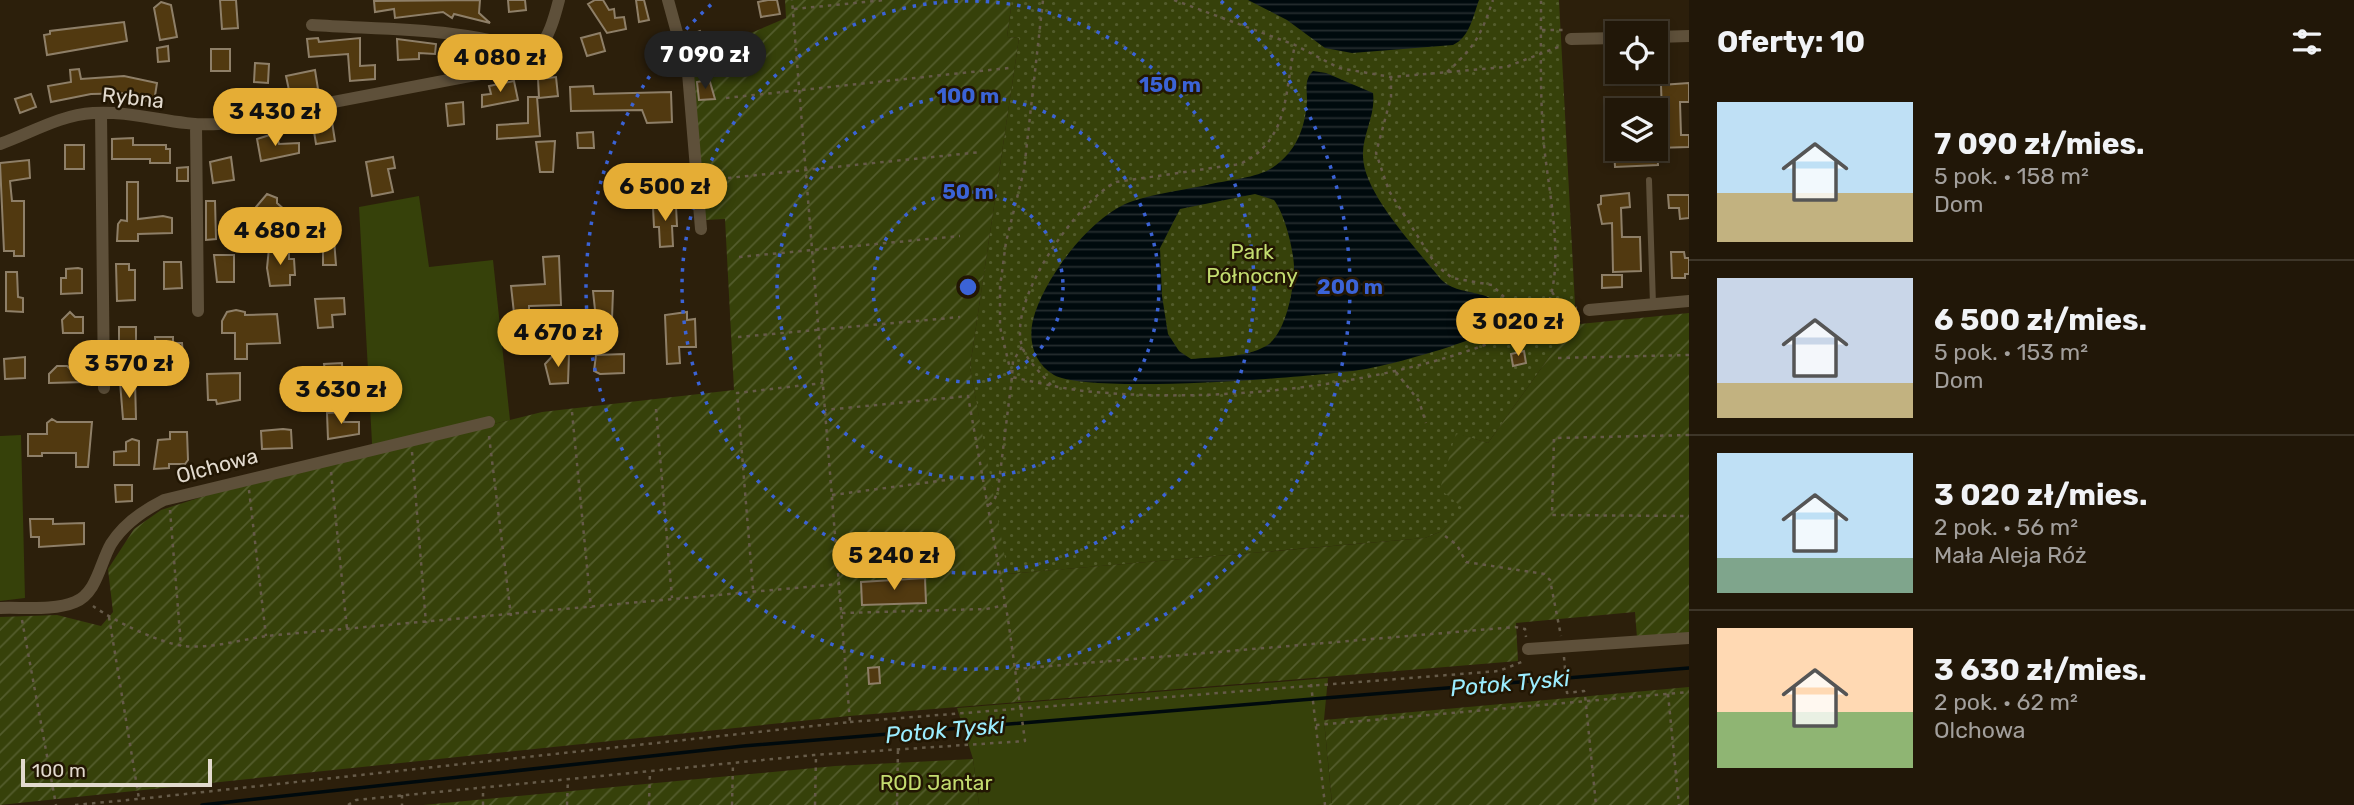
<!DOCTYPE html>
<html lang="pl">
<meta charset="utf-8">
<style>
:root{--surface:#211708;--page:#2d2416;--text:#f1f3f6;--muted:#a29f9c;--line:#3e3629;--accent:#e5ad35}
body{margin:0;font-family:Rubik,sans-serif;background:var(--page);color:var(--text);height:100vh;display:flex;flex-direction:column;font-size:26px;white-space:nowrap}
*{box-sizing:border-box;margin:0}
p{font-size:23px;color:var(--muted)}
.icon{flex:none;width:38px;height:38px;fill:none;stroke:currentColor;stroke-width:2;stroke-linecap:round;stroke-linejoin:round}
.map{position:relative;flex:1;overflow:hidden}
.panel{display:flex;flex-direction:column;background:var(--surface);width:665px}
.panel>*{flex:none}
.fabs{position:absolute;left:1605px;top:21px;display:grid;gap:14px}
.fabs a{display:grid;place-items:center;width:63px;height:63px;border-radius:0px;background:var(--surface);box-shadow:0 4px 10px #0003,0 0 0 2px var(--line);font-size:35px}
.scale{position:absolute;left:21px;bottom:18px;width:191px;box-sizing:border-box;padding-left:7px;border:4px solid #e2dace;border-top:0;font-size:19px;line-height:24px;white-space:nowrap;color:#e2dace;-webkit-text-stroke:5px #221603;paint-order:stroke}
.price{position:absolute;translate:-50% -60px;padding:0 16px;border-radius:24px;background:var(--accent);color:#111;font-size:23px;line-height:46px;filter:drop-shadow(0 2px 4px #0008)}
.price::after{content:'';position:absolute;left:50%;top:42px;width:21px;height:16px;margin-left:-10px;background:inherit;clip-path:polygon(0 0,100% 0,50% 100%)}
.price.active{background:#222;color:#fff}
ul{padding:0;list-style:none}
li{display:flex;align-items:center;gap:21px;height:175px;padding:0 28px}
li+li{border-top:2px solid var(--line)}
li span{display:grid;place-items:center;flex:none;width:196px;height:140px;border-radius:0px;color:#555}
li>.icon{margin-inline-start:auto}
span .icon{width:84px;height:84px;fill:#fffc;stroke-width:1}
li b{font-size:30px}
h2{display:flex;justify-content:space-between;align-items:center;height:84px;padding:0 28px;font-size:30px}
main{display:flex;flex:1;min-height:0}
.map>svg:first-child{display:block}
.grass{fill:#36410a}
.park{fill:url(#park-dots)}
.garden{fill:url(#garden-furrows)}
.water{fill:url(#water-rules);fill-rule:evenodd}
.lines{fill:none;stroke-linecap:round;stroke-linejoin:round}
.stream{stroke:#000a0d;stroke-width:3.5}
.building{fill:#513910;stroke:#8e7f68;stroke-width:2}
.path{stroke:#665b49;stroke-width:2.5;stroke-dasharray:3.5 5;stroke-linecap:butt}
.service{stroke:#5e503a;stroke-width:6}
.minor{stroke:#5e503a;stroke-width:12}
.ring{fill:none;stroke:#3b63d6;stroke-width:3.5;stroke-dasharray:3.5 7}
.labels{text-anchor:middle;stroke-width:5;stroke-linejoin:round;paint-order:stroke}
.street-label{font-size:21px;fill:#e2dace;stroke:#221603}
.park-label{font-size:21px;fill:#c3dc6f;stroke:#221603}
.water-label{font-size:23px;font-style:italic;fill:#9bedff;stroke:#221603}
.centre{fill:#3b63d6;stroke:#221603;stroke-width:3.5}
.ring-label{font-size:21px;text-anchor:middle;font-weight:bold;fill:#3b63d6;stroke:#221603;stroke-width:5;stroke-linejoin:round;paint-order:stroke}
</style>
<main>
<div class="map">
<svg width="1689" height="805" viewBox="0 0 1689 805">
<defs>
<pattern id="park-dots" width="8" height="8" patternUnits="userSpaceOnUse" patternTransform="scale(1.75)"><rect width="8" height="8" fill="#36410a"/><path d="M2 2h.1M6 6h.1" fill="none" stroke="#535c2c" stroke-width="1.8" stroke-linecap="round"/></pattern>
<pattern id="garden-furrows" width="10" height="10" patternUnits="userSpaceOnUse" patternTransform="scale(1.75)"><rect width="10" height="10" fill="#36410a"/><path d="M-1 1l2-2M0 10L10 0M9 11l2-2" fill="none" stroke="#535c2c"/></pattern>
<pattern id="water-rules" width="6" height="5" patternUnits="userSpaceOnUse" patternTransform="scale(1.75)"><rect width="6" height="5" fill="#000a0d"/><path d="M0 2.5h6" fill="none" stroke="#252d2f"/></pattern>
</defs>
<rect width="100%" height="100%" fill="#2c1f0b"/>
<!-- grass -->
<path class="grass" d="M419 196 429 267 493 260 510 420 369 454 372 443 359 207Z
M21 435 25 598 0 601V436Z
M1328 678 1324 720 1332 804 1316 805H979L973 759 957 708Z"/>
<!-- park -->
<path class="park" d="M1012 0H1559L1575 305 1580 324 1567 332 1488 443 1461 435 1465 509 1442 531 1425 538 1007 574 970 367 1019 38 1007 37Z"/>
<!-- garden -->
<path class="garden" d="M785 0H1012L1007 37 1019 38 970 367 1008 574 1425 538 1442 531 1464 509 1440 489 1456 433 1488 443 1567 332 1580 324 1689 313V635L1637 638 1635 612 1516 623 1518 661 849 716 0 805V617L57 615 101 626 113 612 108 569 134 529 161 510 214 493 542 412 734 390 725 219 705 220 690 59 786 18Z
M1689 687V805H1316L1332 803 1324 720Z
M973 759 979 805H423L835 766Z"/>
<!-- water -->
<path class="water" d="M1248 0H1479C1473 16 1470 37 1453 45L1352 53 1325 48 1287 20Z
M1313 71 1326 73 1373 93C1376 115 1362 135 1363 156 1363 193 1417 249 1439 277 1458 301 1501 283 1505 321 1488 339 1394 364 1366 369 1318 377 1089 395 1054 375 1034 363 1028 341 1033 320 1043 279 1092 214 1133 201 1157 193 1185 190 1211 184 1229 180 1256 178 1272 168 1296 152 1305 129 1307 101 1307 89 1304 80 1313 71ZM1255 194 1274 200C1285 214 1295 254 1294 272 1293 293 1285 335 1266 346 1245 358 1215 357 1191 359L1179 351 1168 334 1162 296 1160 248 1180 209Z"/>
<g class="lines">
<!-- stream -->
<path class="stream" d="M202 805 743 746 1689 668"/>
</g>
<!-- building -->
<path class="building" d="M220 0H236L238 28 222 29Z
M480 0 479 13 490 23 454 14 452 18 443 12 395 18 394 9 375 12 374 1Z
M508 0H525L526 10 509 12Z
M595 0H603L609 10 614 9 615 18 624 17 626 29 607 33 588 4Z
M636 0H644L649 20 639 22Z
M768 0H777L780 14 761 17 758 2Z
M161 2 171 5 177 37 160 40 154 8Z
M124 22 127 41 47 55 44 35 50 34V31Z
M700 31 706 41 696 46 690 35Z
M600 33 605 51 587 56 581 38Z
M318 38 319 42 360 38V66L375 65V79L350 81 348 54 309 57 307 39Z
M397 39 436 44 435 54 419 53V59L398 60Z
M458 43 476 46 478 59 461 62Z
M168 46 169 61 158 62 157 48Z
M211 49H230V71H211Z
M255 63 269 64 268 83 254 82Z
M79 69 81 79 124 76 157 83 154 102 135 99 136 93 91 94 51 102 48 86 71 82 70 70Z
M315 70 318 89 290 95 286 76Z
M556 77 558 96 539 98 538 79Z
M514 81 518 100 482 107V95L491 94 489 86Z
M702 81 710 82 715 99 699 100 697 82Z
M1689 83V102H1680L1681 135H1689V147L1656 148V116L1662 115 1661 85Z
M593 86 594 94 671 92 672 122 647 123 642 110 571 111 570 87Z
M31 94 36 107 20 113 15 99Z
M528 97H537L540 136 497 139V125L528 123Z
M463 102 464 124 448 126 446 104Z
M332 122 335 141 316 144 313 125Z
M593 132 594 148H578L577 133Z
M276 133 279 144 299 143V153L261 161 257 139Z
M133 138V145H166V149H170V163H150V159H112V139Z
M555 141 553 172H540L536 142Z
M65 145H84V169H65Z
M1614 149H1657L1658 165 1615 167Z
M231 157 234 180 213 183 210 162Z
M393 157 395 168 388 169 393 192 372 196 366 162Z
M29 160 30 178 10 181 12 201H24V256H14V251H4L0 163Z
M188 167V181H177V168Z
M127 182H138V219L163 216 172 218V233L138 234V241H117L118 224 121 220 127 221Z
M1629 193 1630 207 1621 208 1622 237H1640L1641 271 1613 272 1612 223 1602 224 1598 205 1601 204V196Z
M267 194 277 198V203L286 211 295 210 296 224 267 228 260 222 256 207Z
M1668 195H1689V218L1680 219 1679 208H1669Z
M206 201H215L216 239 206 240Z
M669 205 676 206 677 226H672L673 246 660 247 659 227H654L653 207Z
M332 213 336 265H323V234L315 235 313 215Z
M269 248H289V259H294L295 275H290V285L270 286 267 268Z
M1671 252H1684L1685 258H1689V274H1685V278H1672Z
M214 255H234V282H217Z
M559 256 561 305 529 306V312L514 313 511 286 545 284 543 257Z
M164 262H181L182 288 164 289Z
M116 264H129V270H135V300L117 301Z
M78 268 82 269V293L61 294V278H66V269Z
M6 272H17L18 297 23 298V312L6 311Z
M1602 275H1622V287L1602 288Z
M593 291H613L612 319H596Z
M344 298 345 314 332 315 333 327 318 328 315 299Z
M236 310 245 312V315L277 314 280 343 247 344V359H235V333H222V321L227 312Z
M70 312 75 317H83V333H63L62 320Z
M687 312V320L695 319 696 347H679L680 363 667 364 665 315Z
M119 327H136V355H124V346H119Z
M155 337H173V343H182L183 356 156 355Z
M557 351 561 355 569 354 568 383 550 384 545 364Z
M1524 351 1526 363 1513 366 1511 354Z
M624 354V373L600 374 594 371 596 355Z
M25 357V378L5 379 4 359Z
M342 363 343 391 328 392 324 364Z
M57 366H67L84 382 49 383V374Z
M240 373V400L217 404 216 400H208L207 374Z
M135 381 136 419H123L120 382Z
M343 412 344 422H359V434L328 439 327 413Z
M52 419 57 422H92L88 467H76V453H42V456H28V434H47V423Z
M283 429 291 430 292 448 262 449 261 431Z
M170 432H187L188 460 185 464H169V468L154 469 158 440 170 439Z
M132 439 139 441V465H114V452L126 451V442Z
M115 485H132V501L116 502Z
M30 519H53V524L84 523V544L39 547V537H31Z
M925 578 926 603 862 605 861 582Z
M879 667 880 683 869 684 868 668Z"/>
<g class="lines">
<!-- path -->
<path class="path" d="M1174 0 1295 45 1339 68 1391 77 1506 67 1561 46
M794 9 885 0
M1626 28H1647
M1542 30H1563
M1447 72C1475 47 1481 35 1493 0
M1391 77V97L1376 153 1389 191 1436 265 1452 278 1492 285 1533 326
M726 98 1009 68
M728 178 981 152
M739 257 960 236
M1552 292 1560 304
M1544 313 1561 305 1577 308
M738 337 960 317
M1022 347 1013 361 1012 377C1039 383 1067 390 1095 392 1216 403 1368 387 1482 346 1504 338 1534 333 1545 311 1568 264 1546 184 1543 133 1540 89 1541 44 1541 0
M1558 358 1689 355
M1396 372 1419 401 1426 423
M1051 385C1042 374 1026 360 1022 346 1007 300 1077 202 1116 182L1240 164C1290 140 1284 93 1295 45
M656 409 672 598
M572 412 591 608
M1689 435 1554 438 1552 515 1689 516
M489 436 511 616
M412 452 426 623
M331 472 347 629
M249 490 266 636
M832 495 954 479
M989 505 994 501 998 490 1012 377 1000 327V287L1006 242 1024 170 1043 0
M170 510 181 646
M1445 536 1457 545 1466 562 1544 574 1550 580 1561 636
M753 589 737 393 823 383
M93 606C114 621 159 643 184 646 210 649 240 640 266 636L839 584
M842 613 986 609 1006 605
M109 617 139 799 850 722 792 0
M22 620 56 805
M1564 657 1567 693 1584 691 1585 695 1596 805
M1015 669 1515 627 1525 629 1526 637
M1311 684 1325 805
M1668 694 1679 805
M850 722 1499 671 1524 661
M1316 725 1689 692
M402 795V805
M75 805 138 799
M348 805 356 800 814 755 1025 741 1008 619 968 396 825 410
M483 805V787
M567 805 568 778
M649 805 650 771
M732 805 733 763
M815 805 816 756
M897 805 898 748"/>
<!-- service -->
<path class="service" d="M1649 180 1653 304"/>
<!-- minor -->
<path class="minor" d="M668 0 688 73 701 229
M312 25C387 30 466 27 536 53
M1656 37 1689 36
M1571 39 1617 38
M101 113 104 388
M196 125 198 311
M0 144C31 133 60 115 93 113 135 110 176 127 218 124L496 71C540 58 548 43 559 0
M1589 310 1689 301
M0 608C22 607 54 611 75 602 97 593 100 563 111 544 123 525 144 510 164 500L489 422
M1528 649 1689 638"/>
</g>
<!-- distance rings -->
<g class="ring">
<circle cx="968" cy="287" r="95"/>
<circle cx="968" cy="287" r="191"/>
<circle cx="968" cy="287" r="286"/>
<path d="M1221 1A382 382 0 1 1 715 1"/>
</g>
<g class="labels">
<!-- street labels -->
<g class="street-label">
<text transform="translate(133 98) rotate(6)" y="7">Rybna</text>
<text transform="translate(217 466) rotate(-15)" y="7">Olchowa</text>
</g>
<!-- park labels -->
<g class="park-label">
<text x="1252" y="259">Park<tspan x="1252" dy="24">Północny</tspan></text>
<text x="936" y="790">ROD Jantar</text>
</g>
<!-- water labels -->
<g class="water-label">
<text transform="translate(1510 683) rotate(-5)" y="8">Potok Tyski</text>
<text transform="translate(945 730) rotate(-5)" y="8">Potok Tyski</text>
</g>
</g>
<circle cx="968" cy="287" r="10" class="centre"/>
<g class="ring-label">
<text x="1170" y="92">150 m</text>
<text x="968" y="103">100 m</text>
<text x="968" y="199">50 m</text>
<text x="1350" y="294">200 m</text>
</g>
</svg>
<div class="fabs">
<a><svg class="icon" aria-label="locate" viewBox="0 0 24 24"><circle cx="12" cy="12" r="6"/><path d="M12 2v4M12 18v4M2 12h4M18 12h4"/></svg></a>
<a><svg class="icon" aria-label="layers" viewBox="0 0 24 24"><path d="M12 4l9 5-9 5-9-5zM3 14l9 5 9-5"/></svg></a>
</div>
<div class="scale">100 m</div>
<b class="price active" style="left:705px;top:91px">7 090 zł</b>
<b class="price" style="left:500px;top:94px">4 080 zł</b>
<b class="price" style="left:275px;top:148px">3 430 zł</b>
<b class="price" style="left:665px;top:223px">6 500 zł</b>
<b class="price" style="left:280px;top:267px">4 680 zł</b>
<b class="price" style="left:1518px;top:358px">3 020 zł</b>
<b class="price" style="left:558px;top:369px">4 670 zł</b>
<b class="price" style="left:129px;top:400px">3 570 zł</b>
<b class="price" style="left:341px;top:426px">3 630 zł</b>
<b class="price" style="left:894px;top:592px">5 240 zł</b>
</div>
<section class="panel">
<h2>Oferty: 10<svg class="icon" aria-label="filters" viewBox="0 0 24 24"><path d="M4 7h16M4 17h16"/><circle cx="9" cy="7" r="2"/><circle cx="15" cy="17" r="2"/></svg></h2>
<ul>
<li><span style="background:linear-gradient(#bfe0f5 65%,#c2b280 0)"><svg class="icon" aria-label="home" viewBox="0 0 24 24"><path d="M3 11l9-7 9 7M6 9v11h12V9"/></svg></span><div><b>7 090 zł/mies.</b><p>5 pok. · 158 m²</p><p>Dom</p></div></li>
<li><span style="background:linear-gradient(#c9d6e8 75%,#c2b280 0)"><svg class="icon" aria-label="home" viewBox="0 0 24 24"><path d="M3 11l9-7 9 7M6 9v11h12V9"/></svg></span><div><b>6 500 zł/mies.</b><p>5 pok. · 153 m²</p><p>Dom</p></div></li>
<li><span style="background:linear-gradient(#bfe0f5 75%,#7fa58c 0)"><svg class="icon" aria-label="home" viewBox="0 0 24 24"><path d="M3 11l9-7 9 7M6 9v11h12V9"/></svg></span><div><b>3 020 zł/mies.</b><p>2 pok. · 56 m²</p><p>Mała Aleja Róż</p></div></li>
<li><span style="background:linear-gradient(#ffd9b3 60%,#8fb573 0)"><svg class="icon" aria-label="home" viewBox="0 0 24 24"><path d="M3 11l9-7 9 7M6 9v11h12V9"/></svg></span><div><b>3 630 zł/mies.</b><p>2 pok. · 62 m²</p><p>Olchowa</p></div></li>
</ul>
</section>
</main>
